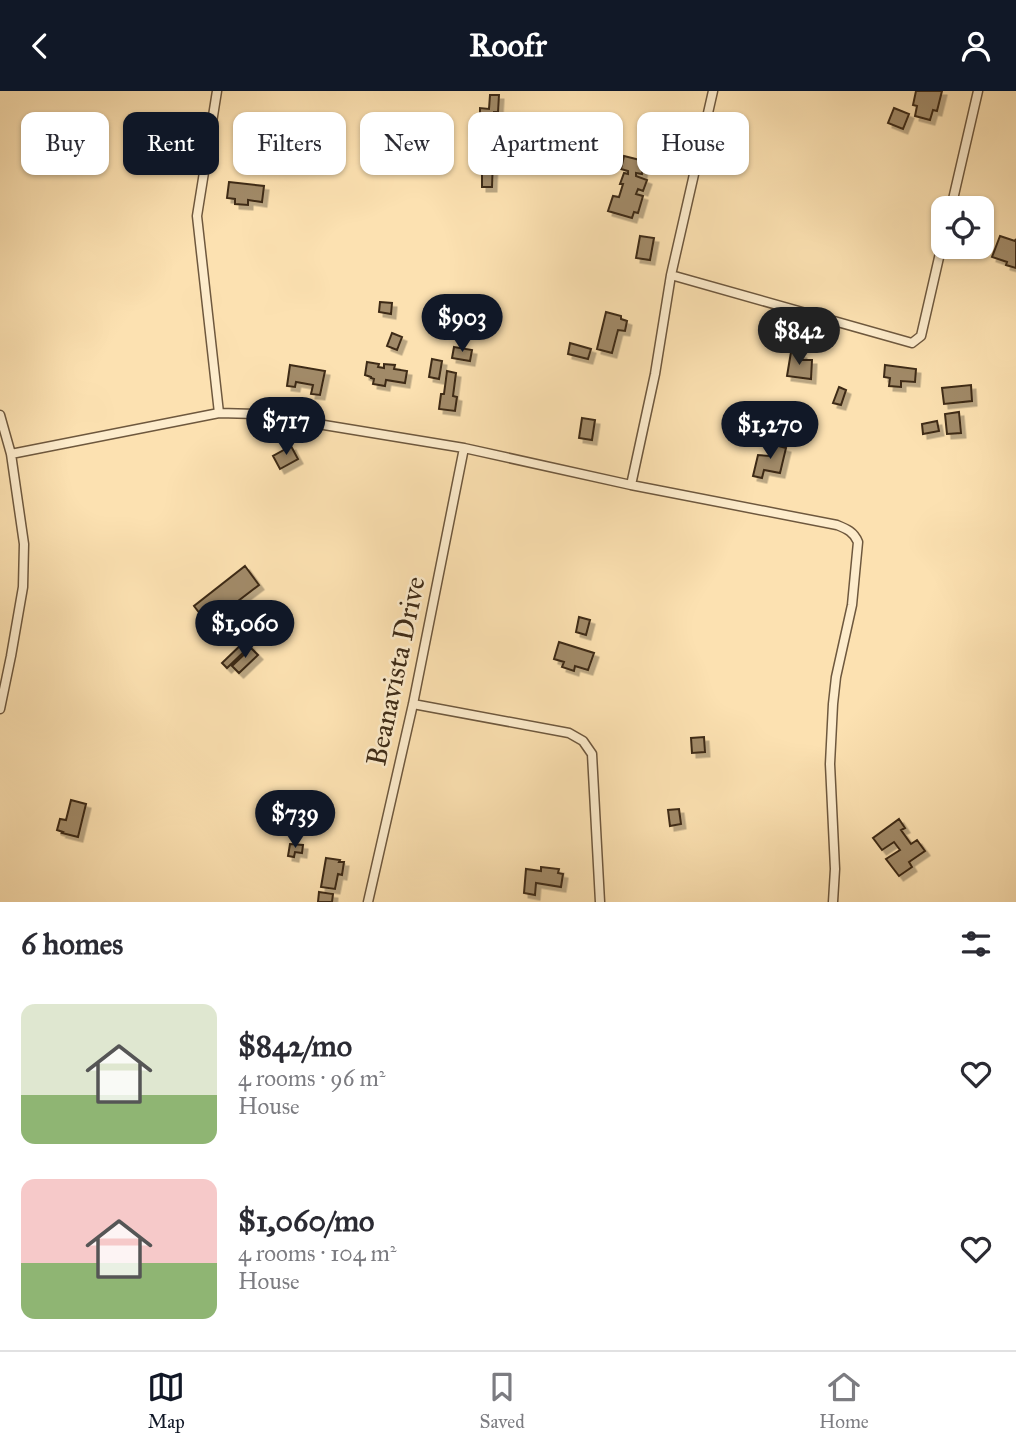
<!DOCTYPE html>
<meta charset="utf-8">
<style>
:root{--surface:#fff;--page:#f7f7f7;--text:#2b2b33;--muted:#7c7c81;--line:#e1e1e2;--accent:#111827}
body{margin:0;font-family:"IM FELL Great Primer",serif;background:var(--page);color:var(--text);height:100vh;display:flex;flex-direction:column;font-size:26px;white-space:nowrap}
*{box-sizing:border-box;margin:0}
p{font-size:23px;color:var(--muted)}
.icon{flex:none;width:38px;height:38px;fill:none;stroke:currentColor;stroke-width:2;stroke-linecap:round;stroke-linejoin:round}
.map{position:relative;height:811px;overflow:hidden}
.side{display:flex;flex-direction:column;background:var(--surface);flex:1}
.side>*{flex:none}
.guide{position:absolute;left:21px;top:21px;width:975px;height:63px;display:flex;gap:14px}
.controls{position:absolute;left:931px;top:105px;display:grid;gap:14px}
.controls a{display:grid;place-items:center;width:63px;height:63px;border-radius:14px;background:var(--surface);box-shadow:0 2px 5px #0004;font-size:35px}
.price{position:absolute;translate:-50% -60px;padding:0 16px;border-radius:24px;background:var(--accent);color:#fff;font-size:23px;line-height:46px;filter:drop-shadow(0 2px 4px #0008)}
.price::after{content:'';position:absolute;left:50%;top:42px;width:21px;height:16px;margin-left:-10px;background:inherit;clip-path:polygon(0 0,100% 0,50% 100%)}
.price.active{background:#222;color:#fff}
ul{padding:0;list-style:none}
li{display:flex;align-items:center;gap:21px;height:175px;padding:0 21px}
li span{display:grid;place-items:center;flex:none;width:196px;height:140px;border-radius:14px;color:#555}
li>.icon{margin-inline-start:auto}
span .icon{width:84px;height:84px;fill:#fffc;stroke-width:1}
li b{font-size:30px}
h2{display:flex;justify-content:space-between;align-items:center;height:84px;padding:0 21px;font-size:30px}
.pill{padding:0 24px;border-radius:14px;background:var(--surface);box-shadow:0 2px 5px #0004;font-size:24px;line-height:63px}
.pill.active{background:var(--accent);color:#fff}
header{display:flex;justify-content:space-between;align-items:center;height:91px;padding:0 21px;background:var(--accent);color:#fff;font-size:32px;font-weight:800}
.tabs{display:flex;justify-content:space-around;align-items:center;height:98px;border-top:2px solid var(--line);background:var(--surface);font-size:19px;color:var(--muted)}
.tabs a{display:grid;justify-items:center;gap:4px}
.tabs .active{color:var(--accent)}
.map>svg:first-child{display:block}
.building{fill:#a18a67;stroke:#3e2b17;stroke-width:2;filter:url(#shadow)}
.lines{fill:none;stroke-linecap:round;stroke-linejoin:round}
.minor-casing{stroke:#6e583e;stroke-width:11}
.minor{stroke:#fdeccc;stroke-width:8}
.labels{text-anchor:middle;stroke-width:5;stroke-linejoin:round;paint-order:stroke}
.street-label{font-size:28px;fill:#3e2b17;stroke:#fdeccc}
</style>
<header><svg class="icon" aria-label="back" viewBox="0 0 24 24"><path d="M15 5l-7 7 7 7"/></svg>Roofr<svg class="icon" aria-label="person" viewBox="0 0 24 24"><circle cx="12" cy="8" r="4"/><path d="M4 21q1-7 8-7t8 7"/></svg></header>
<div class="map">
<svg width="1016" height="811" viewBox="0 0 1016 811">
<defs>
<filter id="shadow"><feDropShadow dx="4.5" dy="4.5" stdDeviation="0" flood-color="#0004"/></filter>
</defs>
<rect width="100%" height="100%" fill="#fce1b1"/>
<filter id="stains"><feTurbulence type="fractalNoise" baseFrequency=".00286" numOctaves="4"/><feColorMatrix values="0 0 0 0 .2 0 0 0 0 .09 0 0 0 0 .02 0 0 0 .5 -.17"/></filter>
<radialGradient id="worn" r=".72"><stop offset=".6" stop-color="#630" stop-opacity="0"/><stop offset="1" stop-color="#630" stop-opacity=".3"/></radialGradient>
<!-- building -->
<path class="building" d="M916 0H942L937 20 933 19 930 29 915 25 917 15 913 14Z
M490 4H499L498 21H494V28H480V17L489 18Z
M894 17 909 23 903 38 888 32Z
M624 65 644 70 642 83 636 82V85L647 89 643 100 638 98 636 103 643 105 638 122 634 121 632 127 608 120 613 105 619 106 623 93H620L624 82 628 83V80L621 78Z
M482 67 493 68 492 96H482Z
M229 91 264 95 262 111 248 109V114L235 113V108L227 107Z
M640 145 654 147 650 169 636 167Z
M1000 145 1015 150 1016 148V177L1006 174 1007 171 992 166Z
M380 211 392 212 391 223 379 221Z
M606 221 621 225V228L627 230 625 240 618 239 612 262 597 258Z
M392 242 402 246 397 259 387 255Z
M570 252 591 258 588 268 568 263Z
M454 256 472 259 470 270 452 267Z
M791 261 802 263 801 269H812L811 288 787 285Z
M432 268 442 270 439 288 429 286Z
M367 271 379 273 378 276 384 277V273L395 274 394 278 407 280 405 292 386 289 385 295 373 293 374 288 371 287V286L365 284Z
M290 274 325 280 320 304 311 303 313 294 296 291 295 296 287 295Z
M885 274 916 278 915 291 901 290V296L889 295 890 287 884 286Z
M447 280 456 282 453 305 457 306 455 320 439 318 441 303H444Z
M971 294 972 310 944 313 942 297Z
M839 296 846 299 841 314 833 312Z
M959 321 961 342 947 343 945 323Z
M582 327 595 329 592 349 579 347Z
M937 330 939 340 923 343 922 333Z
M771 353 786 357 780 382 764 379 762 387 753 385 758 364 769 365Z
M291 355 298 368 280 378 273 365Z
M245 475 259 494 208 533 194 515Z
M579 526 590 529 586 544 576 541Z
M245 550 250 555 227 577 222 572Z
M559 551 594 562 588 579 575 575 574 580 562 576 564 571 554 568Z
M251 557 258 564 239 582 232 575Z
M704 646 705 661 692 662 691 647Z
M71 709 86 713 78 746 62 742 63 741 57 739 60 728 66 729Z
M679 718 681 733 670 735 668 719Z
M899 728 905 737 901 739 911 753 917 749 925 760 909 771 912 776 899 785 886 768 900 759 894 751 882 759 873 747Z
M290 753 303 754 302 762 295 761 294 766 288 765Z
M326 767 340 769 339 771H344L342 784 338 783 335 798 321 796Z
M541 776 559 778 558 782 563 783 561 796 536 792 535 804 524 802 526 778 541 780Z
M319 801 333 803 332 811H318Z"/>
<g class="lines">
<defs>
<path id="minor" d="M217 0 197 125 219 322
M951 117 978 0
M671 184 912 252 921 245 943 149
M0 324 11 363 24 453 23 496 11 565 0 618
M11 363 219 322 257 323 464 357 631 394 655 283 671 184 713 0
M631 394 837 434C847 438 854 441 858 451L852 514 836 586 833 613 830 673 835 778 833 811
M413 613 569 642 583 650 592 663 600 811
M368 811 413 613 464 357"/>
</defs>
<!-- minor casing -->
<use href="#minor" class="minor-casing"/>
<!-- minor -->
<use href="#minor" class="minor"/>
</g>
<g class="labels">
<!-- street labels -->
<g class="street-label">
<text transform="translate(395 580) rotate(-78)" y="10">Beanavista Drive</text>
</g>
</g>
<rect width="100%" height="100%" filter="url(#stains)"/>
<rect width="100%" height="100%" fill="url(#worn)"/>
</svg>
<div class="controls">
<a><svg class="icon" aria-label="locate" viewBox="0 0 24 24"><circle cx="12" cy="12" r="6"/><path d="M12 2v4M12 18v4M2 12h4M18 12h4"/></svg></a>
</div>
<b class="price" style="left:462px;top:263px">$903</b>
<b class="price active" style="left:799px;top:276px">$842</b>
<b class="price" style="left:286px;top:366px">$717</b>
<b class="price" style="left:770px;top:370px">$1,270</b>
<b class="price" style="left:245px;top:569px">$1,060</b>
<b class="price" style="left:295px;top:759px">$739</b>
<div class="guide">
<a class="pill">Buy</a>
<a class="pill active">Rent</a>
<a class="pill">Filters</a>
<a class="pill">New</a>
<a class="pill">Apartment</a>
<a class="pill">House</a>
</div>
</div>
<section class="side">
<h2>6 homes<svg class="icon" aria-label="filters" viewBox="0 0 24 24"><path d="M4 7h16M4 17h16"/><circle cx="9" cy="7" r="2"/><circle cx="15" cy="17" r="2"/></svg></h2>
<ul>
<li><span style="background:linear-gradient(#dfe7d0 65%,#8fb573 0)"><svg class="icon" aria-label="home" viewBox="0 0 24 24"><path d="M3 11l9-7 9 7M6 9v11h12V9"/></svg></span><div><b>$842/mo</b><p>4 rooms · 96 m²</p><p>House</p></div><svg class="icon" aria-label="heart" viewBox="0 0 24 24"><path d="M12 20l-8-8c-3-5 5-10 8-4 3-6 11-1 8 4z"/></svg></li>
<li><span style="background:linear-gradient(#f6c9c9 60%,#8fb573 0)"><svg class="icon" aria-label="home" viewBox="0 0 24 24"><path d="M3 11l9-7 9 7M6 9v11h12V9"/></svg></span><div><b>$1,060/mo</b><p>4 rooms · 104 m²</p><p>House</p></div><svg class="icon" aria-label="heart" viewBox="0 0 24 24"><path d="M12 20l-8-8c-3-5 5-10 8-4 3-6 11-1 8 4z"/></svg></li>
</ul>
</section>
<nav class="tabs">
<a class="active"><svg class="icon" aria-label="map" viewBox="0 0 24 24"><path d="M3 6l6-2 6 2 6-2v14l-6 2-6-2-6 2zM9 4v14M15 6v14"/></svg>Map</a>
<a><svg class="icon" aria-label="saved" viewBox="0 0 24 24"><path d="M7 4h10v16l-5-4-5 4z"/></svg>Saved</a>
<a><svg class="icon" aria-label="home" viewBox="0 0 24 24"><path d="M3 11l9-7 9 7M6 9v11h12V9"/></svg>Home</a>
</nav>
